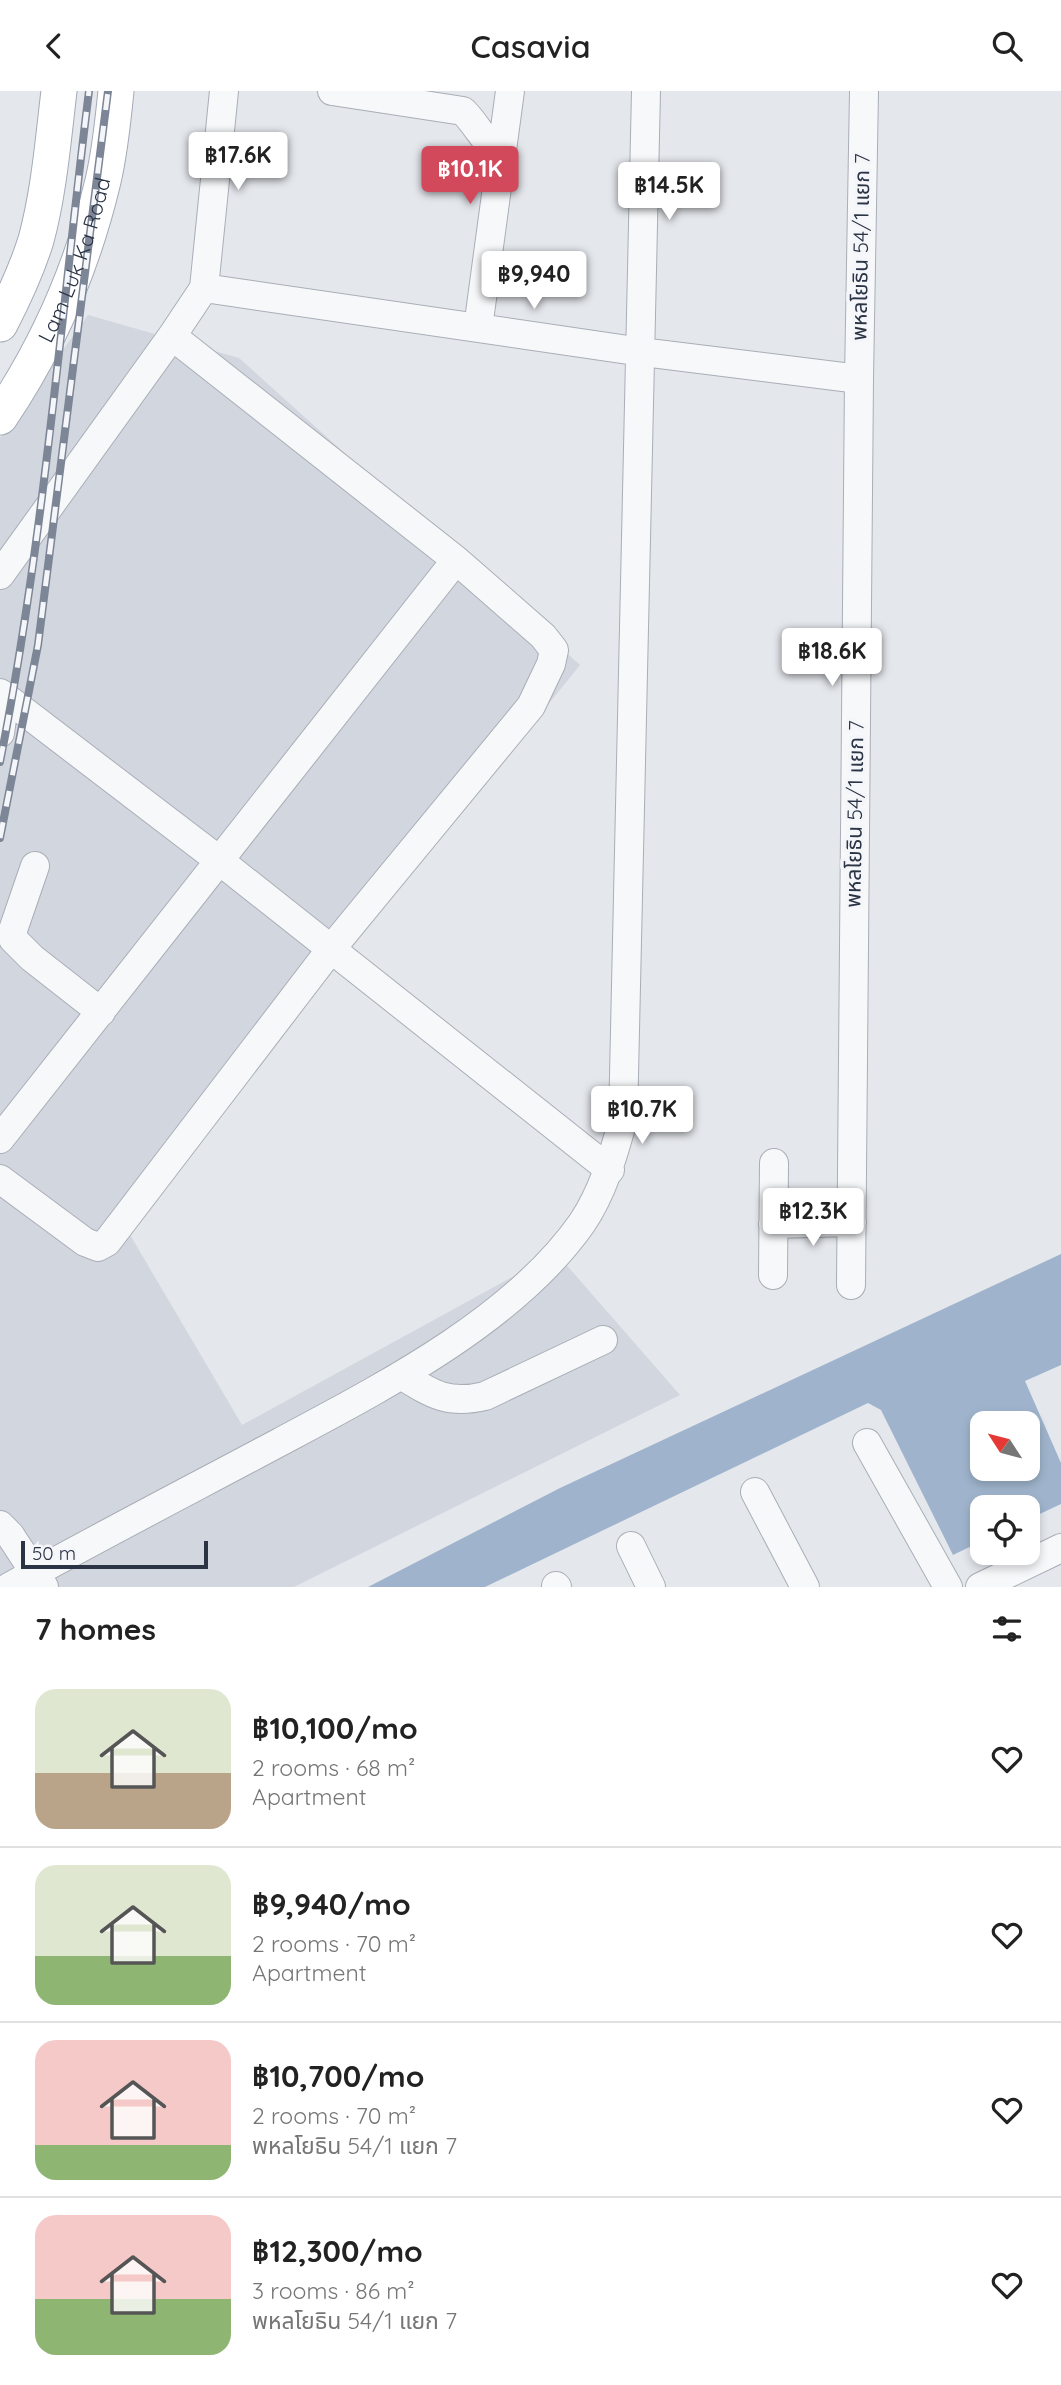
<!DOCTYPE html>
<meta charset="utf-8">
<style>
:root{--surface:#fff;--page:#f2f2f2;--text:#222;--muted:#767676;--line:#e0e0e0;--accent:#d1495b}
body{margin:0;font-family:Quicksand,"Noto Sans Thai",sans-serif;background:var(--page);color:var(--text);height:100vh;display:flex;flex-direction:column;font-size:26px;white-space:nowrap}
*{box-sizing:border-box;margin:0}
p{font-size:23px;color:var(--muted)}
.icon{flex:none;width:38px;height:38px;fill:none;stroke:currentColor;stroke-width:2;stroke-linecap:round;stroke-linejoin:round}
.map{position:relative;height:1496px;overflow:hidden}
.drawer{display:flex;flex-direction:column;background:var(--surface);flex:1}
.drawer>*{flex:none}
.needle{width:46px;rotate:306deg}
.fabs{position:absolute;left:970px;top:1320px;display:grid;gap:14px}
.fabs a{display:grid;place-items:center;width:70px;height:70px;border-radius:14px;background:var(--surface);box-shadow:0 4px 10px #0003;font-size:35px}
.scale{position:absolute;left:21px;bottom:18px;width:187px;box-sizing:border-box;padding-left:7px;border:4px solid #2b3445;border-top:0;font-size:19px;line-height:24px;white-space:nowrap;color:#2b3445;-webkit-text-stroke:5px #f4f6f9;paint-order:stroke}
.price{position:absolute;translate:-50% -60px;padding:0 16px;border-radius:7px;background:#fff;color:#222;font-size:23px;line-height:46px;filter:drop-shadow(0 2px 4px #0008)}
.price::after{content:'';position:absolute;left:50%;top:42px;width:21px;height:16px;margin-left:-10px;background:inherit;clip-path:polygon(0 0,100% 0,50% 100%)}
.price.active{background:var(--accent);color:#fff}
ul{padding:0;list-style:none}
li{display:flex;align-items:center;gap:21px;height:175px;padding:0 35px}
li+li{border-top:2px solid var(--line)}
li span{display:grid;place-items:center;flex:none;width:196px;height:140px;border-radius:21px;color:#555}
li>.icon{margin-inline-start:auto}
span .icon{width:84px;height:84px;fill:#fffc;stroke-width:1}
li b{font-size:30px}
h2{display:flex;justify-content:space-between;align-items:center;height:84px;padding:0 35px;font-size:30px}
header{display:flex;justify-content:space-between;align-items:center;height:91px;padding:0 35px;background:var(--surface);font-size:32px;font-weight:600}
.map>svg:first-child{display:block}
.built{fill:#d2d6de}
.water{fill:#9fb4cc;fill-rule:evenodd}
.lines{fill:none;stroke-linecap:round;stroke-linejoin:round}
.minor-casing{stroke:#a9aeb7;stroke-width:30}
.major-casing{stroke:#a3abb8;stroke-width:37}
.minor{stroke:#f7f8fa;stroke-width:28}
.major{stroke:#fff;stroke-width:35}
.rail-casing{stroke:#7d8696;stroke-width:8}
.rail{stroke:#f4f6f9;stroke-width:5;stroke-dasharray:16;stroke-linecap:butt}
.labels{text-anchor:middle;stroke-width:7;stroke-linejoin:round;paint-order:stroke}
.street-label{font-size:21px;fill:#2b3445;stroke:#f4f6f9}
</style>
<header><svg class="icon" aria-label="back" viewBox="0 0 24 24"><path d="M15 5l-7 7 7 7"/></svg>Casavia<svg class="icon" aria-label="search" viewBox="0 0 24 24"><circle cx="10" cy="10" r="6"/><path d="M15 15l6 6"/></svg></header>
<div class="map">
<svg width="1061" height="1496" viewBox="0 0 1061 1496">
<rect width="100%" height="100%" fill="#e4e7ec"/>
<!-- built -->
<path class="built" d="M88 224 239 267 580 574 126 1137 242 1334 556 1162 680 1304 294 1496H0V347Z"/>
<!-- water -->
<path class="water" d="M1061 1163V1274L1025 1290 1061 1372V1413L1027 1429V1416H982V1450L953 1464 881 1319 868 1312 485 1496H368L560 1397ZM982 1332H1027V1377H982Z"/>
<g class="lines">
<defs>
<path id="minor" d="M332 0 463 20C478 35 483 50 501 64
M204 197 642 261 859 288
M478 237 510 0
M0 484 172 245 204 197 224 0
M0 602 220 770 610 1079
M0 642 5 606
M35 775 13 839V848L32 867 101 921
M0 1048 456 469
M0 1088 85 1151 98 1156 107 1151 331 858 531 615 551 573 554 559 543 545 456 469 172 245
M773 1133 852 1131
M773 1184 774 1072
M851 1194 859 288 864 0
M401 1284C432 1303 448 1314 485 1305L603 1249
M867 1352 948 1496
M755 1401 805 1496
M0 1434 10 1444 44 1496
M631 1455 651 1496
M556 1495 557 1496
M9 1496C99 1446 190 1399 280 1351 383 1296 514 1229 582 1132 603 1101 613 1065 623 1029L646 0
M980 1496 1061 1457"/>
<g id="major">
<path d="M0 233C14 206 27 178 36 149 49 101 53 50 59 0"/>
<path id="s1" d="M0 326C48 255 83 174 103 90 110 61 113 30 116 0"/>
</g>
</defs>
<!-- minor casing -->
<use href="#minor" class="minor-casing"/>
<!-- major casing -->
<use href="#major" class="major-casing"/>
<!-- minor -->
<use href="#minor" class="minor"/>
<!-- major -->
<use href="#major" class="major"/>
<defs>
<path id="rail" d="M0 671C44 449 61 224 89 0
M0 747 38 554 108 0"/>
</defs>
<!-- rail casing -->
<use href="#rail" class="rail-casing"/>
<!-- rail -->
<use href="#rail" class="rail"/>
</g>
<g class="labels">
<!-- street labels -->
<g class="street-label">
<text transform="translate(861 156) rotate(-89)" y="7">พหลโยธิน 54/1 แยก 7</text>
<text dy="7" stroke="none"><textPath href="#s1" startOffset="175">Lam Luk Ka Road</textPath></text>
<text transform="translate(855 723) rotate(-89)" y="7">พหลโยธิน 54/1 แยก 7</text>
</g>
</g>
</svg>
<div class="fabs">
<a><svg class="needle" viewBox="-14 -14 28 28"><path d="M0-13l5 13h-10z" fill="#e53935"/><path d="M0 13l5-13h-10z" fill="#767676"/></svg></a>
<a><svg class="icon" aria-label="locate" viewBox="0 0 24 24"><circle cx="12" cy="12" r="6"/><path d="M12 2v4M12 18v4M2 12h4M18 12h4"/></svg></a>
</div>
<div class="scale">50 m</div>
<b class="price" style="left:238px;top:101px">฿17.6K</b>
<b class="price active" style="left:470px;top:115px">฿10.1K</b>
<b class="price" style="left:669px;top:131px">฿14.5K</b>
<b class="price" style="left:534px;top:220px">฿9,940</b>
<b class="price" style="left:832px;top:597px">฿18.6K</b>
<b class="price" style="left:642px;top:1055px">฿10.7K</b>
<b class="price" style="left:813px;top:1157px">฿12.3K</b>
</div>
<section class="drawer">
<h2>7 homes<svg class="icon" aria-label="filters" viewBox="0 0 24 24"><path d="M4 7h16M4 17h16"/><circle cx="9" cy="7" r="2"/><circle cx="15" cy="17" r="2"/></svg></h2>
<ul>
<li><span style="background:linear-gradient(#dfe7d0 60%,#b9a48a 0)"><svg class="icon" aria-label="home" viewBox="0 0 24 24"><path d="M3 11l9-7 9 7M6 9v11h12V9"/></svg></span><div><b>฿10,100/mo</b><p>2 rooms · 68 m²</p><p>Apartment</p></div><svg class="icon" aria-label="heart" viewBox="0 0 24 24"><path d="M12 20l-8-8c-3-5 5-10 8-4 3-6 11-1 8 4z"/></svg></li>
<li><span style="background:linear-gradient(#dfe7d0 65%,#8fb573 0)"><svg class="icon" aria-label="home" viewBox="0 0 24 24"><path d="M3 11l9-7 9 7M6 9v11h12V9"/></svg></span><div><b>฿9,940/mo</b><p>2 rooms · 70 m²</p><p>Apartment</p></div><svg class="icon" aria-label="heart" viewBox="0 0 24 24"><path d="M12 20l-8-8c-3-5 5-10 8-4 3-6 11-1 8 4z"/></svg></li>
<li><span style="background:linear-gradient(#f6c9c9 75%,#8fb573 0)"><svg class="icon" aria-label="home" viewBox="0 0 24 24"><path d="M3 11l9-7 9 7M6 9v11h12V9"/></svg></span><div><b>฿10,700/mo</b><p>2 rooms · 70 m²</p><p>พหลโยธิน 54/1 แยก 7</p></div><svg class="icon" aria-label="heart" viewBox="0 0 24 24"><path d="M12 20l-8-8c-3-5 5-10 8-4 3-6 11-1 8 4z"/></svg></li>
<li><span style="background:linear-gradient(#f6c9c9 60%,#8fb573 0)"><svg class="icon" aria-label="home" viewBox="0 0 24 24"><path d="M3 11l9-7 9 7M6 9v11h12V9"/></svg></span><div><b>฿12,300/mo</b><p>3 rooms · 86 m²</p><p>พหลโยธิน 54/1 แยก 7</p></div><svg class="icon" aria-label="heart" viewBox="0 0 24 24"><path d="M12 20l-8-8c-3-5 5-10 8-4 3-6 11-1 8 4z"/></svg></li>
</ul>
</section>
